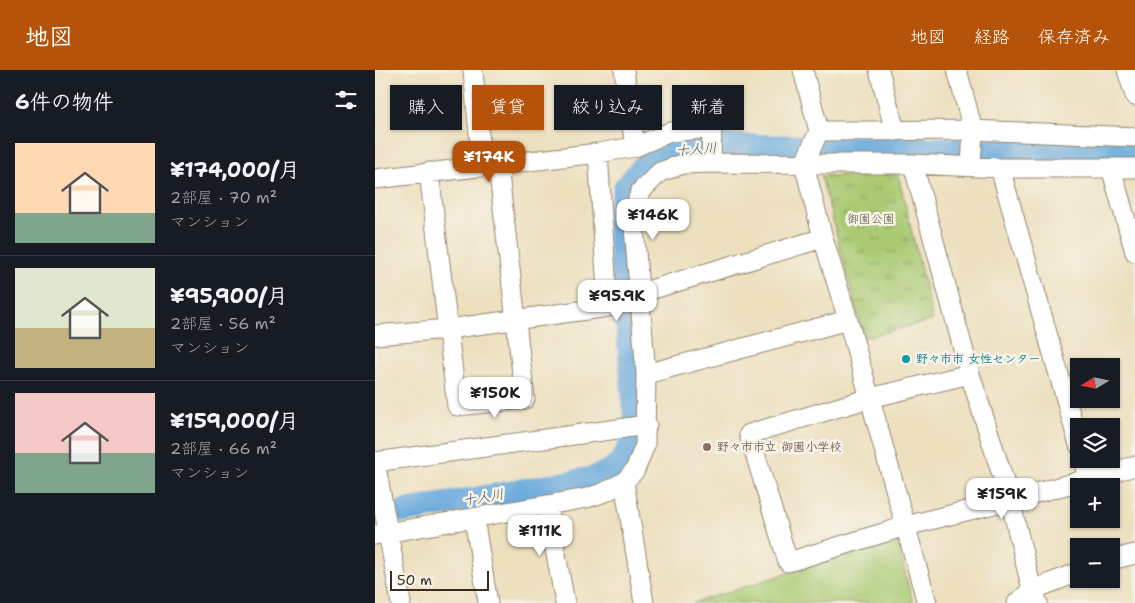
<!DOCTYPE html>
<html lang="ja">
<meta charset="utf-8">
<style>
:root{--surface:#171b24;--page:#242831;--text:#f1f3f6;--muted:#9ea1a6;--line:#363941;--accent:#b45309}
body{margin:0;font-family:"Shantell Sans","Klee One",sans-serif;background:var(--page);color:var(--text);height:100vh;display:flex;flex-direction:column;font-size:19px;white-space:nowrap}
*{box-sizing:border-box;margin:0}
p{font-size:16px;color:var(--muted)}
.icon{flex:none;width:28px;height:28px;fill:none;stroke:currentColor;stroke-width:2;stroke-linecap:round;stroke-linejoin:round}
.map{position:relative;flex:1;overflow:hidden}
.sheet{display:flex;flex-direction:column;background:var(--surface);width:375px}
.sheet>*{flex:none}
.hud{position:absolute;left:15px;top:15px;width:475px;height:45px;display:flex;gap:10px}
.needle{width:32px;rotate:260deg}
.controls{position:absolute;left:695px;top:288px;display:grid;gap:10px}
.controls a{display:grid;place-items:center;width:50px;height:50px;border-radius:0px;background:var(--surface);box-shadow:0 1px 4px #0004;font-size:25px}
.scale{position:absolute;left:15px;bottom:12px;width:99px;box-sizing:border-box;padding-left:5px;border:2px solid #3b2a1e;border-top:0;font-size:14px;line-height:18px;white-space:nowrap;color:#3b2a1e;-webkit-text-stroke:4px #f7f3e8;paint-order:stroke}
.price{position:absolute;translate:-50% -42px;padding:0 11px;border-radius:10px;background:#fff;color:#222;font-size:16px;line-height:32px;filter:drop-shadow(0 1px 2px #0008)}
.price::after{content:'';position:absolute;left:50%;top:30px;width:15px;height:11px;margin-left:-8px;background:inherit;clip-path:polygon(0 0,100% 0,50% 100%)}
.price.current{background:var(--accent);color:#fff}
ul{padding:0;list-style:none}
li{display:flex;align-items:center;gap:15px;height:125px;padding:0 15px}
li+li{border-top:1px solid var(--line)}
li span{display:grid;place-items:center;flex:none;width:140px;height:100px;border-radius:0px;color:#555}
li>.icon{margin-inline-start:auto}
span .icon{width:60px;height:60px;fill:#fffc;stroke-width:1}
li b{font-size:21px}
h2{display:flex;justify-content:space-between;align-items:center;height:60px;padding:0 15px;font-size:21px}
.chip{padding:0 18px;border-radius:0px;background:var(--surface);box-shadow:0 1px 4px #0004;font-size:18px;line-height:45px}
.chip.current{background:var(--accent);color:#fff}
header{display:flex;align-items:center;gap:30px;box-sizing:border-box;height:70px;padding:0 25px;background:var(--accent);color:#fff}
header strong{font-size:24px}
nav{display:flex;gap:28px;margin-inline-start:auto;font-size:18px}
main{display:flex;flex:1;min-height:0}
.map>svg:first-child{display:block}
.park{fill:url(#park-tufts);stroke:#727a48}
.pitch{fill:#aaca73;stroke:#727a48}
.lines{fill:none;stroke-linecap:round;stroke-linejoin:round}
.river{stroke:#68a9dc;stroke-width:24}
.minor-casing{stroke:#94856e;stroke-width:21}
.minor{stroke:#fff;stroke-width:19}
.culture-dot{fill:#0f9aa8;stroke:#f7f3e8;stroke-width:2}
.education-dot{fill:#8d6e63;stroke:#f7f3e8;stroke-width:2}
.labels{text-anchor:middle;stroke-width:5;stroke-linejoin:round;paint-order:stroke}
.park-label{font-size:12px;fill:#575233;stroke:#f7f3e8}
.culture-label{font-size:12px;font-weight:bold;fill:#0d838f;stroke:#f7f3e8;text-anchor:start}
.education-label{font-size:12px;font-weight:bold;fill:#785e54;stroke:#f7f3e8;text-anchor:start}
.water-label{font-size:14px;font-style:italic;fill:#4b5660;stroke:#f7f3e8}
</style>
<header>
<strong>地図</strong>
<nav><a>地図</a><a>経路</a><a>保存済み</a></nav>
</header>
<main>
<section class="sheet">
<h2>6件の物件<svg class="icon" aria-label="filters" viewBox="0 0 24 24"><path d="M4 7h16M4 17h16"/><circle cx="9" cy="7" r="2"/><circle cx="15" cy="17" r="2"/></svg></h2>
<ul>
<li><span style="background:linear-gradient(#ffd9b3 70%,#7fa58c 0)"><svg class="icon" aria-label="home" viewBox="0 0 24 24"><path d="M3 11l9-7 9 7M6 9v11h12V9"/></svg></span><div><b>¥174,000/月</b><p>2部屋 · 70 m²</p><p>マンション</p></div></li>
<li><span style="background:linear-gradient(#dfe7d0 60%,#c2b280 0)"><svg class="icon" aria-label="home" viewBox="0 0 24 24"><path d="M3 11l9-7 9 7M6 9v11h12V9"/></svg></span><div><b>¥95,900/月</b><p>2部屋 · 56 m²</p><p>マンション</p></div></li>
<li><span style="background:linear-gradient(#f6c9c9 60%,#7fa58c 0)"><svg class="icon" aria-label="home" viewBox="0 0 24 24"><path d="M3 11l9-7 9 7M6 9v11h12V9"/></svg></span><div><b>¥159,000/月</b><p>2部屋 · 66 m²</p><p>マンション</p></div></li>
</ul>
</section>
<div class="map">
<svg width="760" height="533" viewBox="0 0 760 533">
<defs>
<pattern id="park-tufts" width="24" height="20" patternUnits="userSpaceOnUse" patternTransform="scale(1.25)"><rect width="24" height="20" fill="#aaca73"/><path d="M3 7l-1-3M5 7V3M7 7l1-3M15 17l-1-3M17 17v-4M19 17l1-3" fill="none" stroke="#8ca45e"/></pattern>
</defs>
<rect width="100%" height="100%" fill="#f7f3e8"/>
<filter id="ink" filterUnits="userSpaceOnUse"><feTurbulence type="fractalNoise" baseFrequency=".02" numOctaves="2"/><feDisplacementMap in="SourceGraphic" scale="10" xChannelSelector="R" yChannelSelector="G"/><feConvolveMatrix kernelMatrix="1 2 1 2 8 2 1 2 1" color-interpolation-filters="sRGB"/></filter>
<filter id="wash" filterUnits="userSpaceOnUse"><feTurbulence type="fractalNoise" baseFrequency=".0096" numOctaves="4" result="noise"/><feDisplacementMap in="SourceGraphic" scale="20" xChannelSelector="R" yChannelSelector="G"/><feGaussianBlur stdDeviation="1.12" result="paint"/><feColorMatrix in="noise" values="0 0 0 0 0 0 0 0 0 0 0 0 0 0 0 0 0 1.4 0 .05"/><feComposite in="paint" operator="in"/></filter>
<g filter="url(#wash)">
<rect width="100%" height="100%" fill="#ede0bf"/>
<!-- park -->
<path class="park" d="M523 104 558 250 489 268 446 106Z"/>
<!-- pitch -->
<path class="pitch" d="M521 469 538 533H318Z"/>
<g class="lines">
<!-- river -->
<path class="river" d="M30 441 219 408C249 396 251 388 261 359L244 152 250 118 277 87 294 81 316 78 366 76 760 82"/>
</g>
</g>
<g filter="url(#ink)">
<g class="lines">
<defs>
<path id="minor" d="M98 0 107 97
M249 0 260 77
M428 0 444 61 598 60 760 67
M504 0 520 61
M582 0 598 60 596 96
M752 0 760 26
M444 61 429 94 448 168 473 250 552 533
M538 94 595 304 635 430 657 520 663 533
M625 98 704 375
M736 98 760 182
M54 102 82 336 150 329 123 95
M0 109 223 83
M265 223 448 168
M0 265 73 259 233 237 223 83 260 77 295 62 337 58 336 93
M271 304 473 250
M595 304 495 328 374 364 413 492 531 456 635 430 713 409
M708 389 713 409 760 396
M0 391 26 533
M0 392 272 355
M249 412 269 533
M172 435 190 533
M99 448 113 533
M0 465 212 428 230 422 249 412 260 400 270 375 271 304 258 145 265 122 285 102 308 94 336 93 538 94 625 98H760
M736 490 760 484
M642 533 657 520 704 502"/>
</defs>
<!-- minor casing -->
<use href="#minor" class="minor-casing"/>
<!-- minor -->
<use href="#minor" class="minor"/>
</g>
</g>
<!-- markers -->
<circle class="culture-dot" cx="531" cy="289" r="5"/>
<circle class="education-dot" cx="332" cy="377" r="5"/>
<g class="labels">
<!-- park labels -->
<g class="park-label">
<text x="496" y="153">御園公園</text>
</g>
<!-- culture labels -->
<g class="culture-label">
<text x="541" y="293">野々市市 女性センター</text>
</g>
<!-- education labels -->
<g class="education-label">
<text x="342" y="381">野々市市立 御園小学校</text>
</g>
<!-- water labels -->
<g class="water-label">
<text transform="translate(321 79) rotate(-4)" y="5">十人川</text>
<text transform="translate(108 427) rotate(-10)" y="5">十人川</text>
</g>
</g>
</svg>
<div class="controls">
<a><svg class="needle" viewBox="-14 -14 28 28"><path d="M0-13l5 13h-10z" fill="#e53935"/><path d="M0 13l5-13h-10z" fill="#9ea1a6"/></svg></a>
<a><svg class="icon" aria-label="layers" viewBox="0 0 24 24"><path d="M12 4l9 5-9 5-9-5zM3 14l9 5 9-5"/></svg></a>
<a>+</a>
<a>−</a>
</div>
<div class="scale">50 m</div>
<b class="price current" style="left:114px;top:113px">¥174K</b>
<b class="price" style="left:278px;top:171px">¥146K</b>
<b class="price" style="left:242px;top:252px">¥95.9K</b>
<b class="price" style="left:120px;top:349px">¥150K</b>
<b class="price" style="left:627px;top:450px">¥159K</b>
<b class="price" style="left:165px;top:487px">¥111K</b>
<div class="hud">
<a class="chip">購入</a>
<a class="chip current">賃貸</a>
<a class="chip">絞り込み</a>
<a class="chip">新着</a>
</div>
</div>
</main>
